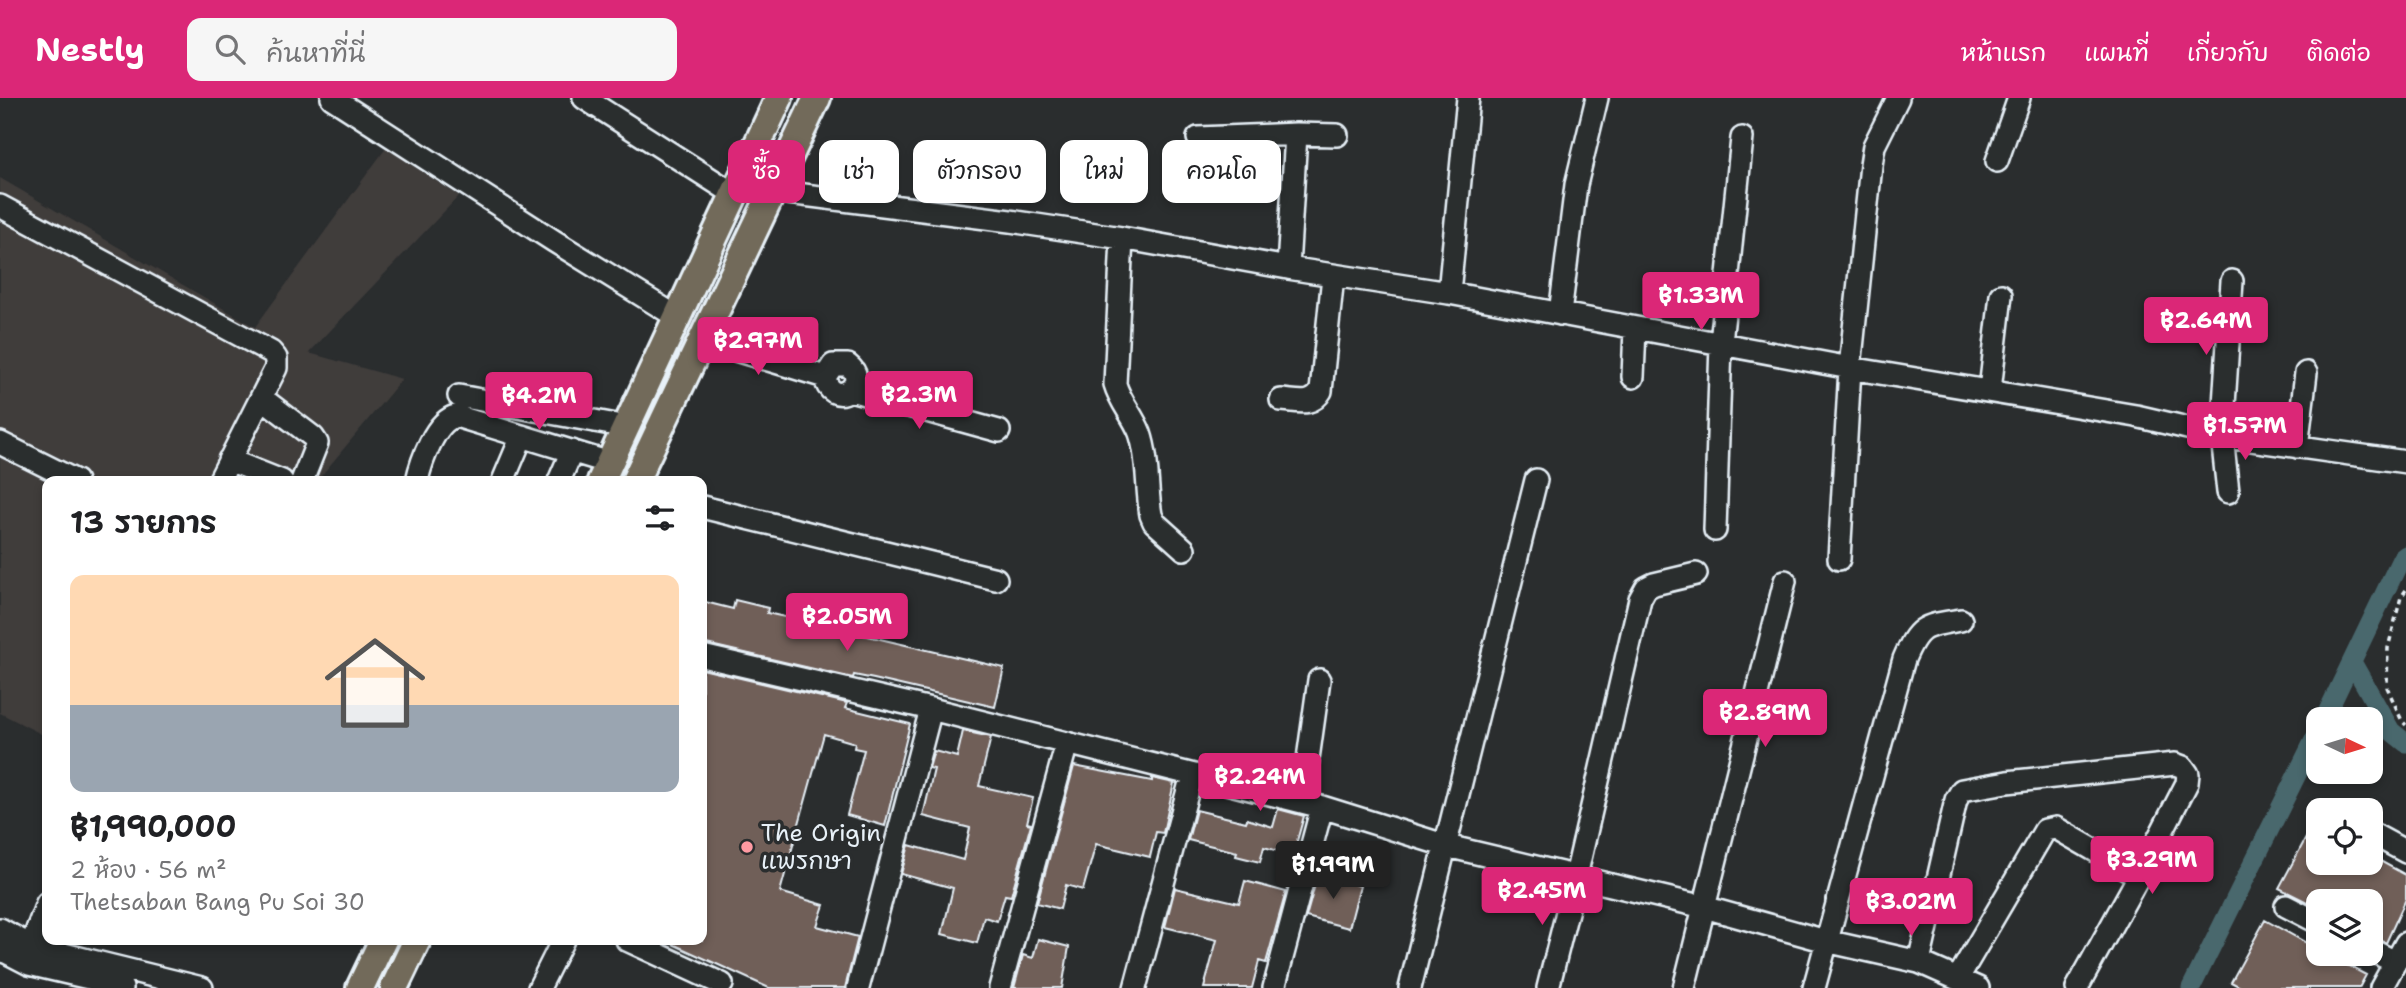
<!DOCTYPE html>
<html lang="th">
<meta charset="utf-8">
<style>
:root{--surface:#fff;--page:#f6f6f6;--text:#202124;--muted:#757577;--accent:#db2777}
body{margin:0;font-family:"Shantell Sans","Playpen Sans Thai",sans-serif;background:var(--page);color:var(--text);height:100vh;display:flex;flex-direction:column;font-size:26px;white-space:nowrap}
*{box-sizing:border-box;margin:0}
p{font-size:23px;color:var(--muted)}
.icon{flex:none;width:38px;height:38px;fill:none;stroke:currentColor;stroke-width:2;stroke-linecap:round;stroke-linejoin:round}
.map{position:relative;flex:1;overflow:hidden}
.panel{position:absolute;left:42px;top:378px;width:665px;height:469px;display:flex;flex-direction:column;background:var(--surface);border-radius:14px;box-shadow:0 4px 10px #0003}
.panel>*{flex:none}
.guide{position:absolute;left:728px;top:42px;width:665px;height:63px;display:flex;gap:14px}
.needle{width:46px;rotate:94deg}
.fabs{position:absolute;left:2306px;top:609px;display:grid;gap:14px}
.fabs a{display:grid;place-items:center;width:77px;height:77px;border-radius:14px;background:var(--surface);box-shadow:0 4px 10px #0003;font-size:35px}
.price{position:absolute;translate:-50% -60px;padding:0 16px;border-radius:7px;background:var(--accent);color:#fff;font-size:23px;line-height:46px;filter:drop-shadow(0 2px 4px #0008)}
.price::after{content:'';position:absolute;left:50%;top:42px;width:21px;height:16px;margin-left:-10px;background:inherit;clip-path:polygon(0 0,100% 0,50% 100%)}
.price.active{background:#222;color:#fff}
ul{padding:0;list-style:none}
li{display:grid;align-content:center;gap:14px;height:371px;padding:0 28px}
li span{display:grid;place-items:center;height:217px;border-radius:14px;color:#555}
li>.icon{margin-inline-start:auto}
span .icon{width:126px;height:126px;fill:#fffc;stroke-width:1}
li b{font-size:30px}
h2{display:flex;justify-content:space-between;align-items:center;height:84px;padding:0 28px;font-size:30px}
.chip{padding:0 24px;border-radius:14px;background:var(--surface);box-shadow:0 4px 10px #0003;font-size:24px;line-height:63px}
.chip.active{background:var(--accent);color:#fff}
header{display:flex;align-items:center;gap:42px;box-sizing:border-box;height:98px;padding:0 35px;background:var(--accent);color:#fff}
header strong{font-size:33px}
nav{display:flex;gap:38px;margin-inline-start:auto;font-size:24px}
.search{width:490px;height:63px;background:var(--page);display:flex;align-items:center;gap:18px;box-sizing:border-box;padding:0 24px;border-radius:14px;color:var(--muted);font-size:26px}
.map>svg:first-child{display:block}
.built{fill:#3f3c3b}
.lines{fill:none;stroke-linecap:round;stroke-linejoin:round}
.canal{stroke:#4a676d;stroke-width:19}
.building{fill:#705e59;stroke:#e8f1f8;stroke-width:2}
.minor-casing{stroke:#e8f1f8;stroke-width:26}
.major-casing{stroke:#e8f1f8;stroke-width:32}
.path{stroke:#e8f1f8;stroke-width:3.5;stroke-dasharray:5 5;stroke-linecap:butt}
.minor{stroke:#2a2d2e;stroke-width:21}
.major{stroke:#726b5a;stroke-width:26}
.poi-dot{fill:#ff9aa2;stroke:#2a2d2e;stroke-width:2.5}
.labels{text-anchor:middle;stroke-width:7;stroke-linejoin:round;paint-order:stroke}
.poi-label{font-size:24px;fill:#e8f1f8;stroke:#2a2d2e;text-anchor:start}
</style>
<header>
<strong>Nestly</strong>
<div class="search"><svg class="icon" aria-label="search" viewBox="0 0 24 24"><circle cx="10" cy="10" r="6"/><path d="M15 15l6 6"/></svg>ค้นหาที่นี่</div>
<nav><a>หน้าแรก</a><a>แผนที่</a><a>เกี่ยวกับ</a><a>ติดต่อ</a></nav>
</header>
<div class="map">
<svg width="2406" height="890" viewBox="0 0 2406 890">
<rect width="100%" height="100%" fill="#2a2d2e"/>
<filter id="ink" filterUnits="userSpaceOnUse"><feTurbulence type="fractalNoise" baseFrequency=".0143" numOctaves="2"/><feDisplacementMap in="SourceGraphic" scale="14" xChannelSelector="R" yChannelSelector="G"/><feConvolveMatrix kernelMatrix="1 2 1 2 8 2 1 2 1" color-interpolation-filters="sRGB"/></filter>
<g filter="url(#ink)">
<!-- built -->
<path class="built" d="M386 50 459 98 309 255 402 281 321 378 343 383H47V639L0 615V80L255 229Z"/>
<g class="lines">
<!-- canal -->
<path class="canal" d="M2352 564 2391 633 2406 645
M2324 621 2401 461 2406 457
M2191 890 2319 632"/>
</g>
<!-- building -->
<path class="building" d="M735 502 768 510 767 515 829 529V527L863 537 1004 570 995 609 874 581 854 577 853 580 702 545V517L705 504 733 511Z
M702 571 847 605 845 610 910 626 885 728 847 717 864 652 854 650 855 645 824 636 780 794 824 807 817 828 858 839 845 890H769L664 842H702Z
M963 633 991 639 979 688 1033 700 1027 725 1031 726 1011 798 1005 797 997 823 984 819 977 845 942 836 953 790 901 776 909 747 963 762 970 730 923 718 934 671 929 670 934 653 957 659Z
M1074 668 1152 683V680L1174 685 1163 735 1156 734 1150 759 1096 746 1083 792 1066 787 1060 811 1037 805Z
M1278 711 1304 718 1293 757 1264 749 1260 764 1236 758 1237 754 1188 742 1196 712 1246 724 1247 721 1273 729Z
M2319 716V765H2371V758L2406 777V801L2386 845 2371 839V803H2319V810L2279 790Z
M1318 776 1360 788 1349 830 1306 819Z
M1245 783 1286 794 1266 865 1259 863 1252 890H1204L1217 842 1165 829 1175 790 1239 805Z
M2265 822 2319 852V856H2326L2366 877 2359 890H2242L2231 884Z
M1038 841 1069 849 1062 890H1014L1023 857 1033 860Z"/>
<g class="lines">
<defs>
<path id="minor" d="M332 0 554 143 677 219
M584 0 734 96
M1296 36 1337 37
M1198 40 1296 36 1288 170
M1997 63 2019 0
M772 93 1010 123 1122 140 1288 170 1449 195 1850 270 2136 318 2222 338 2406 364
M0 108 271 254 276 260V270L219 383
M1122 140 1115 286C1120 304 1133 317 1140 335 1149 361 1146 390 1151 417L1154 424 1184 451
M1449 195 1468 0
M1560 216 1576 87 1597 0
M702 242 825 279
M1633 279 1635 230
M850 292C859 283 857 274 848 267H833L825 279C827 293 838 300 850 292L999 333
M1990 292 2001 197
M459 298 627 329
M262 300 313 339 317 345 302 383
M1281 302C1297 303 1312 309 1321 293L1333 178
M0 345 76 383
M2297 349 2306 275
M229 362 282 383
M417 383C421 364 435 323 456 318L610 365
M503 383 522 338
M559 383 572 353
M2228 394 2222 338 2232 183
M702 409 996 481
M1715 432 1721 245 1742 40
M1839 461 1850 270 1871 67 1874 48 1898 0
M702 558 931 611 1322 709 1447 748 1704 809 1826 843 1919 864 1978 890
M1302 704 1319 582
M2371 735 2406 754
M2286 808 2319 825
M0 831 31 848 202 890
M627 842 722 886
M31 848 47 805
M0 851 29 866 89 880 122 890
M2371 852 2395 864
M1919 864 1956 702 1962 692 2007 684 2175 666 2183 669 2188 676 2187 685 2139 778 2077 890
M1958 880 2045 732 2056 730 2139 778
M539 890 563 842
M858 890 931 611
M1000 890 1067 645
M1135 890 1192 677
M1274 890 1322 709
M1410 890 1536 382
M1548 890 1576 778 1640 501 1646 490 1654 486 1696 476
M1684 890 1785 483
M1814 890 1904 561C1919 526 1925 528 1961 522
M2381 890 2406 845"/>
<path id="major" d="M601 383 779 0
M635 383 817 0
M360 890 383 842
M394 890 417 842"/>
</defs>
<!-- minor casing -->
<use href="#minor" class="minor-casing"/>
<!-- major casing -->
<use href="#major" class="major-casing"/>
<!-- path -->
<path class="path" d="M2406 492 2401 499 2388 550 2387 589 2402 623 2406 627"/>
<!-- minor -->
<use href="#minor" class="minor"/>
<!-- major -->
<use href="#major" class="major"/>
</g>
</g>
<!-- markers -->
<circle class="poi-dot" cx="747" cy="749" r="7"/>
<g class="labels">
<!-- poi labels -->
<g class="poi-label">
<text x="761" y="743">The Origin<tspan x="761" dy="28">แพรกษา</tspan></text>
</g>
</g>
</svg>
<div class="fabs">
<a><svg class="needle" viewBox="-14 -14 28 28"><path d="M0-13l5 13h-10z" fill="#e53935"/><path d="M0 13l5-13h-10z" fill="#757577"/></svg></a>
<a><svg class="icon" aria-label="locate" viewBox="0 0 24 24"><circle cx="12" cy="12" r="6"/><path d="M12 2v4M12 18v4M2 12h4M18 12h4"/></svg></a>
<a><svg class="icon" aria-label="layers" viewBox="0 0 24 24"><path d="M12 4l9 5-9 5-9-5zM3 14l9 5 9-5"/></svg></a>
</div>
<b class="price" style="left:1701px;top:234px">฿1.33M</b>
<b class="price" style="left:2206px;top:259px">฿2.64M</b>
<b class="price" style="left:758px;top:279px">฿2.97M</b>
<b class="price" style="left:919px;top:333px">฿2.3M</b>
<b class="price" style="left:539px;top:334px">฿4.2M</b>
<b class="price" style="left:2245px;top:364px">฿1.57M</b>
<b class="price" style="left:847px;top:555px">฿2.05M</b>
<b class="price" style="left:1765px;top:651px">฿2.89M</b>
<b class="price" style="left:1260px;top:715px">฿2.24M</b>
<b class="price" style="left:2152px;top:798px">฿3.29M</b>
<b class="price active" style="left:1333px;top:803px">฿1.99M</b>
<b class="price" style="left:1542px;top:829px">฿2.45M</b>
<b class="price" style="left:1911px;top:840px">฿3.02M</b>
<div class="guide">
<a class="chip active">ซื้อ</a>
<a class="chip">เช่า</a>
<a class="chip">ตัวกรอง</a>
<a class="chip">ใหม่</a>
<a class="chip">คอนโด</a>
</div>
<section class="panel">
<h2>13 รายการ<svg class="icon" aria-label="filters" viewBox="0 0 24 24"><path d="M4 7h16M4 17h16"/><circle cx="9" cy="7" r="2"/><circle cx="15" cy="17" r="2"/></svg></h2>
<ul>
<li><span style="background:linear-gradient(#ffd9b3 60%,#9aa5b1 0)"><svg class="icon" aria-label="home" viewBox="0 0 24 24"><path d="M3 11l9-7 9 7M6 9v11h12V9"/></svg></span><div><b>฿1,990,000</b><p>2 ห้อง · 56 m²</p><p>Thetsaban Bang Pu Soi 30</p></div></li>
</ul>
</section>
</div>
